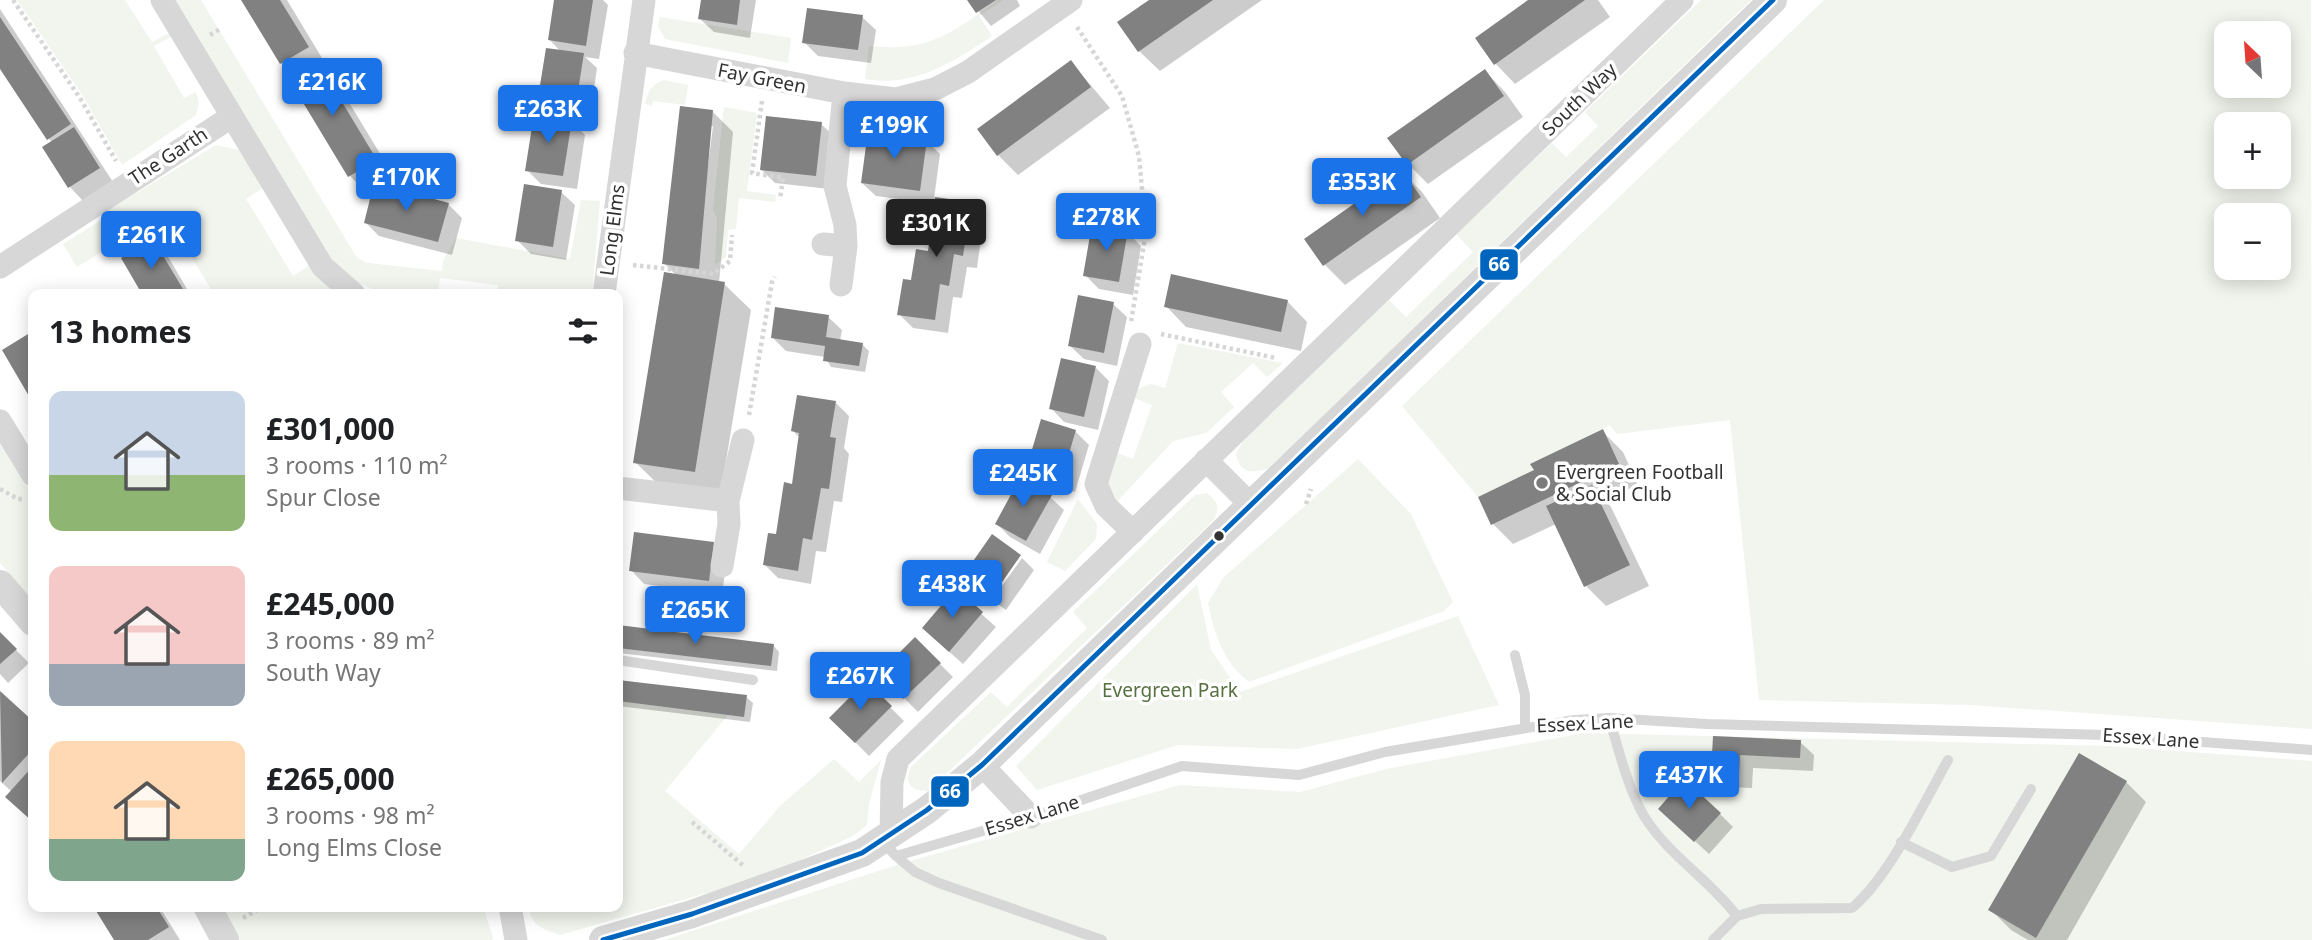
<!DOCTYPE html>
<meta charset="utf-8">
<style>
:root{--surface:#fff;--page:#f2f2f2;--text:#202124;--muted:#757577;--accent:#1a73e8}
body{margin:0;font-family:"Noto Sans",sans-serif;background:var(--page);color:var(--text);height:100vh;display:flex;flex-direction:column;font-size:26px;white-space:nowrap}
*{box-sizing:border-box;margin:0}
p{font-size:23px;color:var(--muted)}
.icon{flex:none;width:38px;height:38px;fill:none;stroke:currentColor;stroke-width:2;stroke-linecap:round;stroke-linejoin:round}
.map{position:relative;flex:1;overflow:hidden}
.panel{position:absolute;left:28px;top:289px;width:595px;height:623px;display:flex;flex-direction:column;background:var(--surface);border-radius:14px;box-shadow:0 4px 18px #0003}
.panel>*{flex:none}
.needle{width:46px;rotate:335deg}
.tools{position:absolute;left:2214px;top:21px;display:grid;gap:14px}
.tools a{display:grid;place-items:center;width:77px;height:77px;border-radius:14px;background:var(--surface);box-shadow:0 4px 18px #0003;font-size:35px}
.price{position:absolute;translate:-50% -60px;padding:0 16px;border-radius:7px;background:var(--accent);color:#fff;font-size:23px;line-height:46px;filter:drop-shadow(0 2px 4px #0008)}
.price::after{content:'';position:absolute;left:50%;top:42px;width:21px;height:16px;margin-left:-10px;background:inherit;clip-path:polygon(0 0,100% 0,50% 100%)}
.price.active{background:#222;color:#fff}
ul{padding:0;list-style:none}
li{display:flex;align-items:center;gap:21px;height:175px;padding:0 21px}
li span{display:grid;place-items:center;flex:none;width:196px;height:140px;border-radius:14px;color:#555}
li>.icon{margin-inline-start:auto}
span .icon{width:84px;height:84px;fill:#fffc;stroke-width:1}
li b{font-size:30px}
h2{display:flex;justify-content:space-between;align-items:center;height:84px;padding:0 21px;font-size:30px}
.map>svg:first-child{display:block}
.green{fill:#f1f5ed;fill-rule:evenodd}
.shadow{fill:#0003;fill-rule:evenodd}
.building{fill:#818181}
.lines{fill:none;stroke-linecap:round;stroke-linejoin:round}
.path{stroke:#d6d6d6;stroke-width:4.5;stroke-dasharray:3.5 3.5;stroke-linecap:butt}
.service{stroke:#d7d7d7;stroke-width:10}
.minor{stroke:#d7d7d7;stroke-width:23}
.tertiary{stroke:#d7d7d7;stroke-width:28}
.bus-1-casing{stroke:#fff;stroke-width:10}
.bus-1{stroke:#0065bd;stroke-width:5}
.poi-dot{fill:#7a7a7a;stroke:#fff;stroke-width:2.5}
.bus-dot{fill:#333;stroke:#fff;stroke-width:2.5}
.labels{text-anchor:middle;stroke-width:7;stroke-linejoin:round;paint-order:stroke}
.street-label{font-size:19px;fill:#333;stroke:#fff}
.poi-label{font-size:19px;fill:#333;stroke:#fff;text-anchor:start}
.park-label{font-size:19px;fill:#56703f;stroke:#fff}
.line-badge{stroke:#fff;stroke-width:2.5}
.badge-label{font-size:19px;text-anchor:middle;font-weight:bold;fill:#fff}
</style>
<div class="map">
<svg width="2312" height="940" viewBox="0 0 2312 940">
<rect width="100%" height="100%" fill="#fff"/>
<!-- green -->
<path class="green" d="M17 0H125L152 42 171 32 173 36 154 46 184 98 196 92 199 102 196 115 122 165 83 96Z
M174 0H201L357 258 368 263 442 271 443 261 456 238 570 259 581 200 600 201 592 294H497L498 285 440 278 438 294C395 294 367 297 335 264Z
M998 0H1003L979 16 992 36C954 62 913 88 865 79L869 46C930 52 950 34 998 0Z
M1701 0H1751L1269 468C1251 474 1240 474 1236 454L1243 441 1389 300 1406 317 1473 252 1456 234 1552 143 1566 157 1598 126 1585 112Z
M1824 0H2311L2312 729 1970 705 1759 700 1730 420 1617 434 1610 425 1531 464 1534 470 1478 497 1402 406ZM2226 33H2278V86H2226ZM2226 124H2278V177H2226ZM2226 215H2278V268H2226Z
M660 17 791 38 788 63 665 39 658 26Z
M664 80 688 85 685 105 653 101 652 106 645 104C647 92 652 84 664 80Z
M724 107 757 113 747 191 776 195 775 202 739 198 736 229 728 230 726 257 715 265 717 219 713 209Z
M216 145 239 150 263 188 246 199 293 276 310 265 335 294H214L169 220 148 223 77 267 63 244 100 221 110 209Z
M1178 343 1283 363 1267 377 1253 363 1221 392 1234 407 1206 433 1173 441 1116 503 1106 482 1115 452 1133 459 1152 405 1134 398 1137 389 1151 384 1165 388Z
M0 442 33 496V602L0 563Z
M1358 459 1411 514 1453 602 1444 611 1249 682C1225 665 1213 631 1208 603L1223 578Z
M1207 493C1218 502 1220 507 1214 520L928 791C910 791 904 783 911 767L991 692 1007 707 1087 628 1073 612 1195 495Z
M1078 499 1097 524 1096 539 1065 571 1047 562Z
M1197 584 1211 650 1240 692 1458 616 1499 705 1297 749 1178 745 1037 790 1016 766Z
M618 701 728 715 665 791 739 854 781 805 834 759 859 782 881 760 869 804 867 825 853 836 725 894 707 893 560 935C543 929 531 926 529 907L618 906Z
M1584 733 2109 746 2312 761V940H664L903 863 1180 785 1300 792 1386 769Z
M221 907H483L493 937 492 940H238Z"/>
<!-- shadow -->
<path class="shadow" d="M243 0H287L328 68 325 70 336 81 396 180 384 187 448 204 462 218 452 255 379 236 366 223 373 194 370 196 350 176 293 75 281 63Z
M556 0H603L608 5 599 59 585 57 597 68 589 123 570 120 585 135 577 189 541 184 527 170 554 118 539 104 561 52 550 40Z
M703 0H756L750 38 714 32 700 19Z
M969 0H1017L1020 6 991 26Z
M1152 0H1262L1160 71 1139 51 1119 22Z
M1531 0H1598L1610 17 1515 84 1495 63Z
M0 9 113 182 83 201 70 187 45 148 52 143 0 66Z
M862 17 876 30 871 63 818 56 804 42Z
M1071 62 1110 108 1018 175 998 155Z
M1485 71 1505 92 1523 117 1428 184 1408 164Z
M713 112 733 132 719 283 724 284 751 310 720 497 662 488 635 462 677 276 664 263ZM710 126H713L707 173Z
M821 124 835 137 829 189 775 183 761 169Z
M927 141 940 154 934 199 970 204 984 217 977 268 967 267 962 298 953 297 948 333 913 328 899 314 929 253 936 204 876 196 862 183Z
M1402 172 1422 192 1440 218 1345 285 1325 265 1307 239Z
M561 192 575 205 566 260 531 254 517 240Z
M1127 232 1141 246 1133 295 1099 289 1085 275Z
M153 241 167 255 190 294H144Z
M1287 301 1307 322 1301 351 1186 327 1166 306Z
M1113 304 1127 317 1117 366 1084 359 1070 346Z
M828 317 842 330 840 341 862 344 869 351 865 372 831 367 825 357 786 351 773 338Z
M1096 368 1109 381 1098 430 1064 422 1051 408Z
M835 402 849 416 844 448 849 454 842 502 834 501 826 552 816 551 811 584 778 578 765 565 793 486 800 438 793 431Z
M1075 431 1089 445 1075 492 1042 483 1028 469Z
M1603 432 1623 452 1638 485 1605 500 1611 507 1649 586 1606 606 1586 586 1556 524 1513 544 1493 524 1536 471Z
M1050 497 1064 510 1040 554 1010 537 997 524Z
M713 544 727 558 722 594 644 584 631 570Z
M1019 556 989 598 964 577Z
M1022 558 1034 570 1006 610 992 600Z
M956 591 996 627 963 664 937 641Z
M618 627 773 645 779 652 777 671 618 653Z
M0 634 29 663 8 683 0 674Z
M915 639 953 677 918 712 880 674Z
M618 681 746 697 753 703 750 722 618 706Z
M866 683 904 721 869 756 831 718Z
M0 694 33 724V822L8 797 12 792 0 781Z
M1715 737 1800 742 1814 755 1813 771 1753 768 1752 788 1726 787 1713 773Z
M2126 782 2146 802 2067 940H2028L2011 930 1991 910Z
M1720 814 1733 827 1709 854 1674 822Z
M96 906H159L180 940H116Z"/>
<!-- building -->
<path class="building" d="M241 0H280L309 47 280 64Z
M554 0H593L586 46 548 40Z
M701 0H740L737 25 698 19Z
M967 0H996L976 13Z
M1149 0H1213L1138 52 1117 22Z
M1528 0H1585L1494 65 1475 38Z
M807 8 863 15 858 50 802 43Z
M0 17 71 124 47 140 0 69Z
M546 48 584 53 575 110 537 104Z
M316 59 377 160 348 177 287 76Z
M1071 60 1091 87 997 156 977 129Z
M1485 69 1504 96 1407 165 1387 138Z
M680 106 713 110 699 269 662 264Z
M534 114 572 120 563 176 525 171Z
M766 116 822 122 816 176 760 170Z
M74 127 100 168 68 188 42 147Z
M868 131 927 139 920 191 861 183Z
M1402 170 1421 197 1323 266 1304 239Z
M374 183 449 203 438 242 364 223Z
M524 184 562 190 553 247 515 241Z
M935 197 971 202 963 256 954 254 949 286 940 284 935 320 897 315 903 279 911 280 916 249 928 251Z
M1092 224 1128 230 1119 282 1083 276Z
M153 239 183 289 175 294H142L121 258Z
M664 272 725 282 695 472 633 463Z
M1171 274 1288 300 1281 332 1164 307Z
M1078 295 1114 302 1104 353 1068 346Z
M775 307 829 315 826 337 863 343 859 366 823 361 825 346 771 338Z
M33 331V403L2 350Z
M1061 358 1096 366 1084 417 1049 409Z
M797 395 836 401 830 437 836 438 829 489 821 488 812 540 803 538 798 571 763 565 768 533 776 534 784 482 792 484 799 433 791 431Z
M1041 419 1076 430 1061 480 1026 470Z
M1603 429 1619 464 1491 525 1478 497 1534 470 1530 464Z
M1020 478 1052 495 1026 541 995 524Z
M1592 485 1630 565 1584 587 1546 506Z
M634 532 714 542 709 581 629 571Z
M992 534 1021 555 991 598 962 577Z
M956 588 983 612 949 652 922 628Z
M618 625 774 644 771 666 618 648Z
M0 632 17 649 0 664Z
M915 637 941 663 903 699 878 674Z
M618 680 747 695 744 717 618 701Z
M866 681 892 706 855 743 829 718Z
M0 691 33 721V749L2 783Z
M1713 736 1801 740 1800 758 1740 755 1739 775 1711 774Z
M2079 753 2127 781 2036 938 1988 910Z
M33 766V822L5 797Z
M1684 779 1721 813 1694 842 1658 809Z
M93 906H156L169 927 148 940H114Z"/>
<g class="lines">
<!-- path -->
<path class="path" d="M13 0 80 98 116 161
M1077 27 1122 96 1139 156 1146 232 1131 322
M210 35 220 29
M762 101 752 173 783 178 780 200
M633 265 713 274 730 261 732 235
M1161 334 1276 358
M749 415 772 282 775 277
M0 489 18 499H24
M1306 504 1311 489
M692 822 745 867
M243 918 264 906"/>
<!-- service -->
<path class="service" d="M1515 655 1525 695V726
M618 660 753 680
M1609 718C1619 750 1627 786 1644 816 1668 855 1710 880 1737 916L1761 909 1852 908C1890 876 1923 804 1948 760
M883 842 896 856 1031 817 1182 766 1299 775 1385 752 1574 720 1609 718 1707 724 2106 735 2312 750
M1901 842 1952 867 1991 856 2031 789
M896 856 915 872 939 883 1102 940
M1713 940 1737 916"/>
<!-- minor -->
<path class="minor" d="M162 0 323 267 354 294
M635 53 844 93 896 99 935 89 968 72 1071 0
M823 244 846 246
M0 267 231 117
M841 285 846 246 845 225 835 186 844 93
M604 294 644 0
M0 421 33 475
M1206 460 1251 505
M618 488 728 501 729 524 722 566
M728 501 743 440
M1133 532 1106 506 1096 484 1140 344
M982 765 1031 817
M891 835 892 782 898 759 1682 0
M510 906 516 940"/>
<!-- tertiary -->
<path class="tertiary" d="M0 584 33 622
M207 906 225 940
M603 940 692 914 862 853 927 810 982 765 1773 0"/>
<defs>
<path id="bus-1" d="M603 940 692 914 862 853 927 810 982 765 1773 0"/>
</defs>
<!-- bus-1 casing -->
<use href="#bus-1" class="bus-1-casing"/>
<!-- bus-1 -->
<use href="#bus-1" class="bus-1"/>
</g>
<!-- markers -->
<circle class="poi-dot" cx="1542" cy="483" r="7"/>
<circle class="bus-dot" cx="1219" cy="536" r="6"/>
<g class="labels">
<!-- street labels -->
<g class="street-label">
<text transform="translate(762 78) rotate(11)" y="7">Fay Green</text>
<text transform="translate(1579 99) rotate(-44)" y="7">South Way</text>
<text transform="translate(168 156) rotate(-33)" y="7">The Garth</text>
<text transform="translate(612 230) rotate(-83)" y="7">Long Elms</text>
<text transform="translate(1585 723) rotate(-3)" y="7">Essex Lane</text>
<text transform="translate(2151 738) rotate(4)" y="7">Essex Lane</text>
<text transform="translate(1032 815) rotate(-17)" y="7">Essex Lane</text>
</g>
<!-- poi labels -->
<g class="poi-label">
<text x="1556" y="479">Evergreen Football<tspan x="1556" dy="22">&amp; Social Club</tspan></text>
</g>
<!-- park labels -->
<g class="park-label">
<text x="1170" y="697">Evergreen Park</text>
</g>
</g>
<g class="line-badge">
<rect x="1479" y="248" width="40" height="33" rx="7" fill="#0065bd"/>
<rect x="930" y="775" width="40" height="33" rx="7" fill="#0065bd"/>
</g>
<g class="badge-label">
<text x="1499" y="271">66</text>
<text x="950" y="798">66</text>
</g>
</svg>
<div class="tools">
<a><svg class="needle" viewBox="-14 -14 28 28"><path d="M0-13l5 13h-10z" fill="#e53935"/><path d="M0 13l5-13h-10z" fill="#757577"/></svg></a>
<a>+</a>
<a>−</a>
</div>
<b class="price" style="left:332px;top:118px">£216K</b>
<b class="price" style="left:548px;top:145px">£263K</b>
<b class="price" style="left:894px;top:161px">£199K</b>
<b class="price" style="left:406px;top:213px">£170K</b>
<b class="price" style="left:1362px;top:218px">£353K</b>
<b class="price" style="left:1106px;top:253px">£278K</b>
<b class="price active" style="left:936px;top:259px">£301K</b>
<b class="price" style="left:151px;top:271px">£261K</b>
<b class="price" style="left:1023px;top:509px">£245K</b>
<b class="price" style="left:952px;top:620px">£438K</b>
<b class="price" style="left:695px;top:646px">£265K</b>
<b class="price" style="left:860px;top:712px">£267K</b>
<b class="price" style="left:1689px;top:811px">£437K</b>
<section class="panel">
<h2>13 homes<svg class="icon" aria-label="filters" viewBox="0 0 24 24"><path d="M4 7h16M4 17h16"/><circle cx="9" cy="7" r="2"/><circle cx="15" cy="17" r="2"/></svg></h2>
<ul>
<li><span style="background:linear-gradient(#c9d6e8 60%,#8fb573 0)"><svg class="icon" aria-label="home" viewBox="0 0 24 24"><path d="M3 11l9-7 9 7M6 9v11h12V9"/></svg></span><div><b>£301,000</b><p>3 rooms · 110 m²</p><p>Spur Close</p></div></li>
<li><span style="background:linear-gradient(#f6c9c9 70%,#9aa5b1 0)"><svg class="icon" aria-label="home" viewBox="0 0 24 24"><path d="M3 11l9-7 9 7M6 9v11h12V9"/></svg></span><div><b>£245,000</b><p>3 rooms · 89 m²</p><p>South Way</p></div></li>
<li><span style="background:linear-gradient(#ffd9b3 70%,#7fa58c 0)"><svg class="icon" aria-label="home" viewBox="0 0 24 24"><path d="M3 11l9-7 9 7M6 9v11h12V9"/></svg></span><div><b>£265,000</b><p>3 rooms · 98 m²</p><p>Long Elms Close</p></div></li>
</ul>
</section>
</div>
